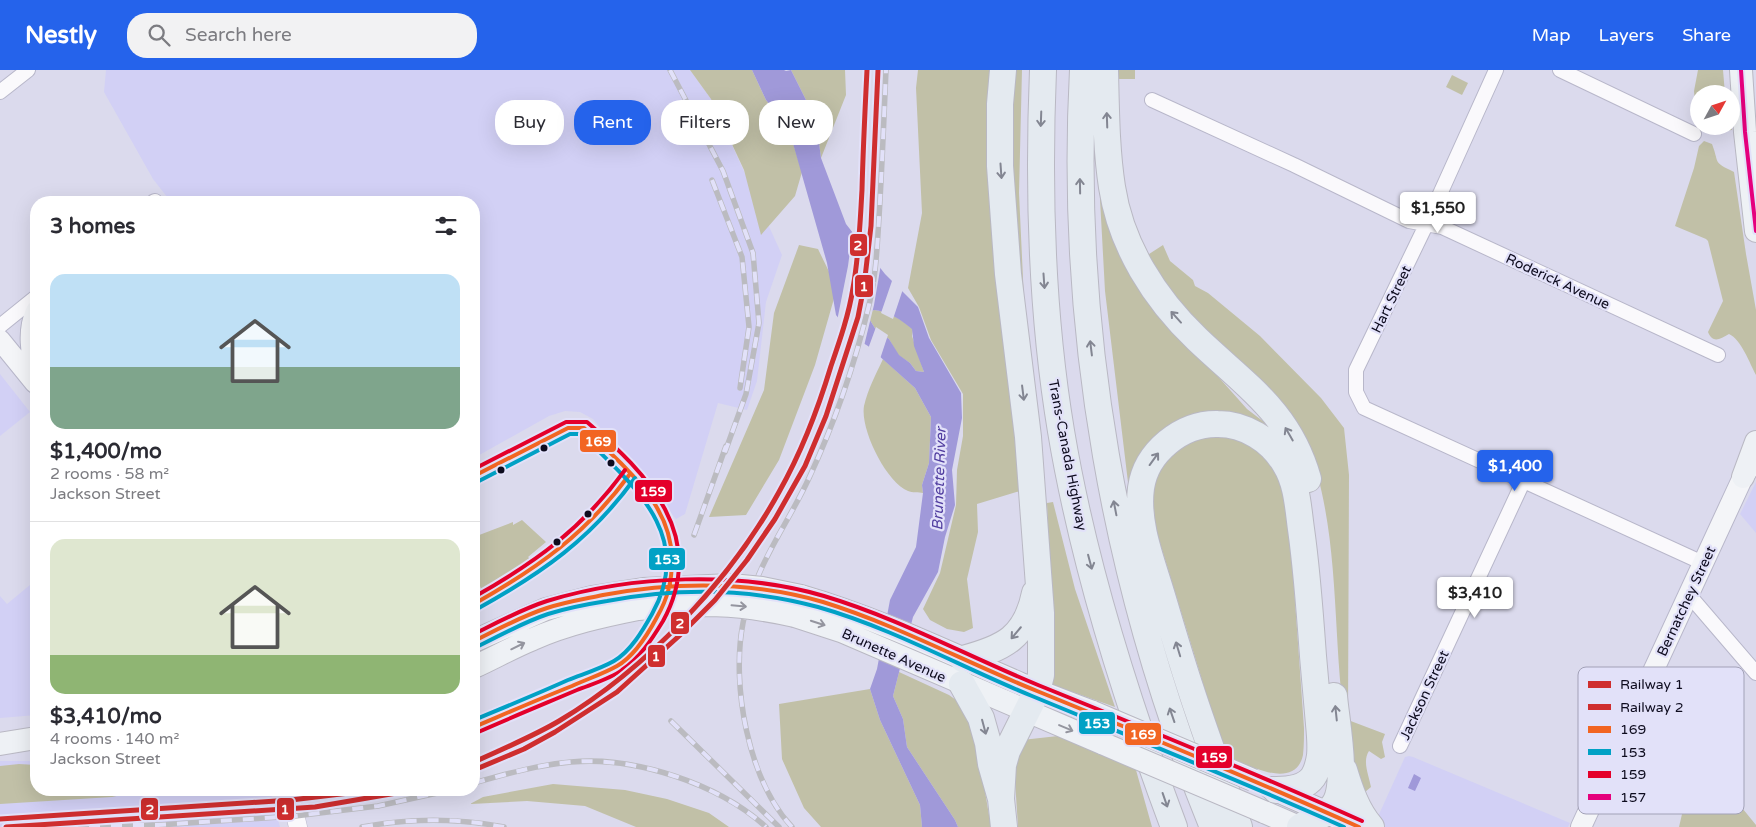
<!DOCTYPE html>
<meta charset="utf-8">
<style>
:root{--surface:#fff;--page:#f2f2f3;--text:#2b2b33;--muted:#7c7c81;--line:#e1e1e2;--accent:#2563eb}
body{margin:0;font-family:"Varela Round",sans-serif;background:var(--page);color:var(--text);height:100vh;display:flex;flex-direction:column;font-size:19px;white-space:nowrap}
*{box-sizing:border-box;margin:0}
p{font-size:16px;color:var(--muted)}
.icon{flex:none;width:28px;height:28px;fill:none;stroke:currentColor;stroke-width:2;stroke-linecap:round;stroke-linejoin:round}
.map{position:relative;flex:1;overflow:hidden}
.side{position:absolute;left:30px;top:126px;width:450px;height:600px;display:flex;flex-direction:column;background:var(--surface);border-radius:20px;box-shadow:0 5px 20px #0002}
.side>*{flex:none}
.guide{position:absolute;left:495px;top:30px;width:475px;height:45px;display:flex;gap:10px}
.needle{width:32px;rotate:50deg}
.controls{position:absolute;left:1690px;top:15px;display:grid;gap:10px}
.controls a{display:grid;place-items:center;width:50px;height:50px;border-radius:50%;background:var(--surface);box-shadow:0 5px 20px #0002;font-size:25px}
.price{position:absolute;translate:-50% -42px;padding:0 11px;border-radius:5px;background:#fff;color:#222;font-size:16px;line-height:32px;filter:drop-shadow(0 1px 2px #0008)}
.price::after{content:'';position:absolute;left:50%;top:30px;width:15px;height:11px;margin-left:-8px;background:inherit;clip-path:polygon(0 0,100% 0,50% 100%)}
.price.selected{background:var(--accent);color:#fff}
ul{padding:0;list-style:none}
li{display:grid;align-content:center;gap:10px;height:265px;padding:0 20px}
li+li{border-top:1px solid var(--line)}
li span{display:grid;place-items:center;height:155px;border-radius:15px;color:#555}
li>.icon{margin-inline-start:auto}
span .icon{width:90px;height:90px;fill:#fffc;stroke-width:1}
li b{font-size:21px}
h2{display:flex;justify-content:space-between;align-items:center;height:60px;padding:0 20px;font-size:21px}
.pill{padding:0 18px;border-radius:20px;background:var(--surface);box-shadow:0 5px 20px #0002;font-size:18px;line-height:45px}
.pill.selected{background:var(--accent);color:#fff}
header{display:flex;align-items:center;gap:30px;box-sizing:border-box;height:70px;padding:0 25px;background:var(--accent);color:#fff}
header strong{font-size:24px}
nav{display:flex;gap:28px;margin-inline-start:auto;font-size:18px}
.search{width:350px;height:45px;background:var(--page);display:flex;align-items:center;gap:12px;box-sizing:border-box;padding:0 18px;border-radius:20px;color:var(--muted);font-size:19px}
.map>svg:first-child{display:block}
.built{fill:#d2d0f5}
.green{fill:#c1c0a7}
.water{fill:#a099d9;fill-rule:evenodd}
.pier{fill:#dbdaed}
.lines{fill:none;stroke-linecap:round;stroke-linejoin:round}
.minor-casing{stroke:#b8b7ca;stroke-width:16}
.tertiary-casing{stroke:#b8b7ca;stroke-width:19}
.secondary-casing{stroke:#b8b7ca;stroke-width:22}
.primary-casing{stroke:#b9b8c3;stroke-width:24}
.motorway-casing{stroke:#b9b8c3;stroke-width:28}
.minor{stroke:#faf9fc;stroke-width:14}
.tertiary{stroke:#faf9fc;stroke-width:18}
.secondary{stroke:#f4f5f8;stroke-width:20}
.primary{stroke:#eef1f5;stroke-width:22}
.motorway{stroke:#e4eaf0;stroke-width:26}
.rail-casing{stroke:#bbbbc0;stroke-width:5.5}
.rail{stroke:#e2e1f9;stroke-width:4;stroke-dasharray:11;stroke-linecap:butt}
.primary-bridge-casing{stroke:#b9b8c3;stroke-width:24;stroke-linecap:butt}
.primary-bridge{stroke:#eef1f5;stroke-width:22}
.bus-1-casing{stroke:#e2e1f9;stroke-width:8}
.bus-2-casing{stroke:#e2e1f9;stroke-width:8}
.bus-3-casing{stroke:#e2e1f9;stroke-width:8}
.bus-4-casing{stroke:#e2e1f9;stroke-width:8}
.bus-1{stroke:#f26522;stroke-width:4}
.bus-2{stroke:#01a1c5;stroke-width:4}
.bus-3{stroke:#e4002b;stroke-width:4}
.bus-4{stroke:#e5007d;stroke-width:4}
.rail-1-casing{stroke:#e2e1f9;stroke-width:9}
.rail-2-casing{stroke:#e2e1f9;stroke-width:9}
.rail-1{stroke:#cf2e2f;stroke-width:5}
.rail-2{stroke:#cf2e2f;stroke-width:5}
.oneway{stroke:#838692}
.oneway2{stroke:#94959f}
.bus-dot{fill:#0d0b1e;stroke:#e2e1f9;stroke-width:2}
.labels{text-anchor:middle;stroke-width:4.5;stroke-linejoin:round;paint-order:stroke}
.street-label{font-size:14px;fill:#0d0b1e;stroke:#e2e1f9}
.water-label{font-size:15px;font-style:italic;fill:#513ea0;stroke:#e2e1f9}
.key{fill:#e2e1f9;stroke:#a2a1b7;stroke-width:1}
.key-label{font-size:14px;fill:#0d0b1e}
.line-badge{stroke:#e2e1f9;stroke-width:2}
.badge-label{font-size:14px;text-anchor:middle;font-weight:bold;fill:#fff}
</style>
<header>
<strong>Nestly</strong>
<div class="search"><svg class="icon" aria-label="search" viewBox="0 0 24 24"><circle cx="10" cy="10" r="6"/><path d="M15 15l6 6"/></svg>Search here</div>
<nav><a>Map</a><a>Layers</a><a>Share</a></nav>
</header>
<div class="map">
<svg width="1756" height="757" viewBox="0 0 1756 757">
<rect width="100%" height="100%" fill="#dbdaed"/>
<!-- built -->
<path class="built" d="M106 0H690L711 29 782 185 766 232 757 311 747 340 718 333 685 444 676 449 593 349 580 342 565 341 549 346 474 388V132H171L153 109 104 22Z
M0 304 30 342 0 366Z
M1756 412V463L1740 444Z
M36 510V645L0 648V526L7 534Z
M1409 686 1413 687 1570 753 1568 757H1383L1376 751 1405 687Z
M0 691H36V720H270L280 757H0Z"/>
<!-- green -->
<path class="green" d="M690 0H752L766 30 784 52 792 70 802 102 795 126 761 165 744 100 711 29Z
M791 0H845L846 25 821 88 816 50Z
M918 0H992L1010 315 1020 421 977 434 978 462 967 509 973 558 964 562 947 559 930 550 923 539 940 503 956 435 957 400 963 366V324L931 270 919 237 908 218 922 143 916 18Z
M1010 0H1022L1019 123 1024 230 1007 82Z
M1117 0H1135V9H1117Z
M1698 0H1723L1725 24H1699V45L1696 43 1694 21Z
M1452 5 1468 13 1462 25 1446 17Z
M1708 56H1731L1732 60 1709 62Z
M1704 71 1712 74C1720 95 1712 91 1734 102L1746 184 1756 240V305C1750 294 1741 269 1729 264 1720 269 1713 274 1708 262L1723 231 1708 171 1706 169 1675 156 1694 98 1699 76Z
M1106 128 1165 247 1247 339 1264 352 1272 364 1211 344 1130 429 1105 221 1100 129Z
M799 175 818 179 837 218 815 295 779 390 746 445 709 447 764 320 774 243Z
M1163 175 1170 191 1193 210 1195 216 1208 223 1260 266 1321 328 1344 358 1349 405 1348 650 1385 664 1382 672 1385 687 1381 689 1369 681C1362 691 1369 706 1371 717L1365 722C1360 710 1353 696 1350 683 1331 591 1342 494 1317 403L1192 251 1146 186Z
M874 240C887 241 903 250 913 259L912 266 924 302 916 301 910 293 898 285 889 269 876 260 868 247 870 242Z
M883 289 915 318 931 347 929 393 922 415 923 423C919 422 912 423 908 421 886 412 860 359 864 336 868 319 876 304 883 289Z
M1201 365 1237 366 1266 386 1281 410 1291 474 1304 658C1304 666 1304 676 1303 685 1295 722 1245 694 1225 685L1156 460C1153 439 1150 401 1169 386 1179 378 1191 372 1201 365Z
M1053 432 1075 519 1115 637 1050 614 1049 487 1047 433Z
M522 450 546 472 528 487 530 489 509 506 482 522 479 513 474 509V467L513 452V455Z
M899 602 949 625 963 635 975 662 991 757H958L955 750 907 677 903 649 893 626Z
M870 619 880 650 920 735 922 757H821L804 738 782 689 779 634Z
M1058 666 1106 684 1136 700 1152 757H1018L1014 695 1022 670Z
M1703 690 1756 755V757H1679L1686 727Z
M19 694 36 695V720H144L112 727 0 734V696Z
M553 714 625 720 667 729 709 743 729 757H636L585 736 527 731 470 734 483 727Z"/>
<!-- water -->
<path class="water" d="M752 0H784L786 1 791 0 816 50 821 88 846 154 885 204 918 237 929 268 961 323 962 348 952 400 955 435 945 467 938 502 913 547 893 626 903 649 907 677 955 750 958 757H922L920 735 880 650 870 619 877 599 890 530 916 477 923 423 922 415 929 393 931 347 915 318 868 276 853 267 836 245 827 193 792 70 784 52 766 30ZM874 240C887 241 902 250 912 259L914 276 924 302 916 301 910 293 899 285 889 269 876 260 868 247 870 242Z
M1414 704 1421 708 1415 721 1408 718Z"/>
<!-- pier -->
<path class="pier" d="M853 158 881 194 874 235 864 276 851 269 837 251 848 196Z
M893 208 903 219 893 249 881 243Z
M876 257 888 265 880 289 868 279Z"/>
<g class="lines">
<defs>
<path id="minor" d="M1496 0 1426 155 1356 300V322L1364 338 1703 493
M1560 0 1694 64
M0 22 28 0
M1152 30 1294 95 1409 151 1442 157 1718 285
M153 132 155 131
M0 256 36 227
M1689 525 1756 603
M1400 676 1524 410"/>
<path id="tertiary" d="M289 720 298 757"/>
<path id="secondary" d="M36 241C27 261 31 283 36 304
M0 270 35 313
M1581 757 1743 407 1751 395"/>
<path id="primary" d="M1741 0 1745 62 1756 161
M1743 407 1756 372
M801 526C877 548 949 583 1021 614 1045 624 1069 633 1093 642
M795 546 841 561 1104 674
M474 571 546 539 592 527 643 519
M474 597C494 588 513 577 533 569 567 554 603 546 638 539
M0 674 36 668
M1271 718 1359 757
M1264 742 1299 757"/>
<path id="motorway" d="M1043 0C1038 121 1041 241 1061 361 1083 493 1127 632 1174 757
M1083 0C1069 258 1115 518 1213 757
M1105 0C1106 39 1106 78 1112 117 1121 176 1155 229 1197 269 1245 315 1289 341 1308 409
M963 589C1004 578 1026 568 1035 523
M962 614 981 648 988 673 991 694 1001 729 1004 757
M1344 700C1350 720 1357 741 1371 757
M1001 729 1003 695 1007 681 1037 621 1041 605V543L1028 367 1008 204 1000 96V34L1003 0
M1239 757C1223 711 1206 666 1191 620 1181 590 1172 559 1163 529 1153 494 1136 455 1141 418 1146 382 1182 353 1218 354 1245 354 1271 370 1285 394 1297 413 1298 437 1301 459 1307 501 1310 544 1313 586 1315 608 1317 631 1319 654 1320 664 1321 675 1320 686 1319 692 1317 701 1313 707 1305 718 1289 720 1276 720
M1300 757C1309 751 1322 747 1330 739 1351 722 1336 652 1334 626"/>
</defs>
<!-- minor casing -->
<use href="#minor" class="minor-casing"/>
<!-- tertiary casing -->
<use href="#tertiary" class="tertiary-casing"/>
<!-- secondary casing -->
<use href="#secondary" class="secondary-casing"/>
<!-- primary casing -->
<use href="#primary" class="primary-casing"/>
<!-- motorway casing -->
<use href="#motorway" class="motorway-casing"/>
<!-- minor -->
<use href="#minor" class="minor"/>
<!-- tertiary -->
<use href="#tertiary" class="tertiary"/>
<!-- secondary -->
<use href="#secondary" class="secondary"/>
<!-- primary -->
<use href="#primary" class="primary"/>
<!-- motorway -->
<use href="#motorway" class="motorway"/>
<defs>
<path id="rail" d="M670 0 723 101 753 183 759 253 746 324 725 382
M712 110 742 187 749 257 740 318
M694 465 726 376
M671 651 779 757
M474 713C506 704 537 695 571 692 635 686 719 714 766 757
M23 755H158L295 746 378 736 451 720
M362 757C410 748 457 748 504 757
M792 757C748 710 731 615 743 553 746 537 753 519 759 504 773 471 794 441 809 408 834 354 854 297 868 239 876 209 877 178 879 148 882 98 884 49 886 0"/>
</defs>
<!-- rail casing -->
<use href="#rail" class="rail-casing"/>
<!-- rail -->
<use href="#rail" class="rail"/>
<defs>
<path id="primary-bridge" d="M643 519 731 515 762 518 801 526
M638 539C697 533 737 533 795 546
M1093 642 1253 710
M1104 674 1264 742"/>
</defs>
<!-- primary-bridge casing -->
<use href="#primary-bridge" class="primary-bridge-casing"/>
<!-- primary-bridge -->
<use href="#primary-bridge" class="primary-bridge"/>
<defs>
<path id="bus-1" d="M474 406 568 358H584C622 395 671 432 672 489 672 511 668 528 657 547 648 564 635 586 617 596 603 604 587 609 572 616 539 629 507 643 474 657
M474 534C538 498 586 464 630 404
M474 571C498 559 522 546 547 538 565 532 584 529 603 525 675 512 751 511 823 532 897 555 965 592 1037 621 1145 665 1252 709 1359 757"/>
<path id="bus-2" d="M477 539C542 503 591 469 635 408
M477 577C500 565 524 552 548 544 567 538 588 534 607 531 677 518 749 518 818 537 892 558 961 597 1032 626 1136 669 1241 711 1344 757
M474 650C505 637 537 624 568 610 583 604 600 599 614 591 631 581 643 560 652 544 696 465 633 415 581 364H570L477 412"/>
<path id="bus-3" d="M474 399 566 352H587C648 404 709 467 663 551 652 569 640 588 622 600 610 609 592 614 577 620 544 634 510 648 476 663
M474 527C536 492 582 459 625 400
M474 564C498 552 522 539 547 531 632 505 739 501 824 526 898 548 967 586 1038 615 1147 659 1255 703 1362 751"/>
<path id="bus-4" d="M1741 0 1745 62 1756 161"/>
</defs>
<!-- bus-1 casing -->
<use href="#bus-1" class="bus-1-casing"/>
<!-- bus-2 casing -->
<use href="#bus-2" class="bus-2-casing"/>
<!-- bus-3 casing -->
<use href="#bus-3" class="bus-3-casing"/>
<!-- bus-4 casing -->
<use href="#bus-4" class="bus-4-casing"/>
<!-- bus-1 -->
<use href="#bus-1" class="bus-1"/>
<!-- bus-2 -->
<use href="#bus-2" class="bus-2"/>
<!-- bus-3 -->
<use href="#bus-3" class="bus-3"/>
<!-- bus-4 -->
<use href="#bus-4" class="bus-4"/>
<defs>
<path id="rail-1" d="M474 700 524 679 555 662 617 622 679 566 715 530 747 490 775 449 805 396 826 346 858 247 864 216 871 156 878 0
M6 757 315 737 414 720"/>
<path id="rail-2" d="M474 692C502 679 532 667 559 651 646 599 730 511 779 422 801 383 818 339 831 296 840 270 849 244 853 218 859 185 860 153 862 120 863 80 865 40 867 0
M0 749 291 730 374 720"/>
</defs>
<!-- rail-1 casing -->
<use href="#rail-1" class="rail-1-casing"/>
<!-- rail-2 casing -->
<use href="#rail-2" class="rail-2-casing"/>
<!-- rail-1 -->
<use href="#rail-1" class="rail-1"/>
<!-- rail-2 -->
<use href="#rail-2" class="rail-2"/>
</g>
<!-- one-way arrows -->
<defs><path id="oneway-shaft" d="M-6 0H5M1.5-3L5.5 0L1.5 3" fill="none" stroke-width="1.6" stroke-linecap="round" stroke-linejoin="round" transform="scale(1.25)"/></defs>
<g class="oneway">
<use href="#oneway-shaft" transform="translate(1041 49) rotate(92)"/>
<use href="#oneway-shaft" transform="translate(1107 50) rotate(-92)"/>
<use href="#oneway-shaft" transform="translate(1001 101) rotate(86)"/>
<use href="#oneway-shaft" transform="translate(1080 116) rotate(-91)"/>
<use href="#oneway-shaft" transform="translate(1044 211) rotate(86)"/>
<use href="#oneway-shaft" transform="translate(1176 247) rotate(-132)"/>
<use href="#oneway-shaft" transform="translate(1091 278) rotate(-97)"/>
<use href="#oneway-shaft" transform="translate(1023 323) rotate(83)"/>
<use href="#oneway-shaft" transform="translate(1289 364) rotate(-120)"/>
<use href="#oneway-shaft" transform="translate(1154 389) rotate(-54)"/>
<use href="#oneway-shaft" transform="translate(1115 438) rotate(-101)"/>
<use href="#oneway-shaft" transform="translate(1090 492) rotate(75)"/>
<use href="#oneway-shaft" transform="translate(1016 563) rotate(130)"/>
<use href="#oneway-shaft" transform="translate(1178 579) rotate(-107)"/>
<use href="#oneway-shaft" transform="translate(1336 643) rotate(-96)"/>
<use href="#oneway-shaft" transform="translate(1172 645) rotate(-109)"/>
<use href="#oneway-shaft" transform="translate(984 657) rotate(75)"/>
<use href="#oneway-shaft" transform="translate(1165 730) rotate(71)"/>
</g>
<g class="oneway2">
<use href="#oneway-shaft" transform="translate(739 536) rotate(5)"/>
<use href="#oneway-shaft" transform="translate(818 553) rotate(18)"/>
<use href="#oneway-shaft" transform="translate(518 576) rotate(-26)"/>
<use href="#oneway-shaft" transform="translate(1066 658) rotate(23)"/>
</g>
<!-- markers -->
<g class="bus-dot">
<circle cx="544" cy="378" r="4.5"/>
<circle cx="611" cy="393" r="4.5"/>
<circle cx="501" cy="400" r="4.5"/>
<circle cx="588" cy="444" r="4.5"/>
<circle cx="557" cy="472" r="4.5"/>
</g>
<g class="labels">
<!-- street labels -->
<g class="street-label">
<text transform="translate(1558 211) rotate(25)" y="5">Roderick Avenue</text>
<text transform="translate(1391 229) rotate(-64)" y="5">Hart Street</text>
<text transform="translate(1068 385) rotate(79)" y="5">Trans-Canada Highway</text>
<text transform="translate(1686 531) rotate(-65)" y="5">Bernatchey Street</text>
<text transform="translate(894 585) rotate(24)" y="5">Brunette Avenue</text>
<text transform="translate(1424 625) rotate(-65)" y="5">Jackson Street</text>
</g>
<!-- water labels -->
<g class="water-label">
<text transform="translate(939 409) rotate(-88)" y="5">Brunette River</text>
</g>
</g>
<!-- legend -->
<rect x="1578" y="597" width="166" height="147" rx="8" class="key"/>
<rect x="1588" y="611" width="23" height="7" fill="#cf2e2f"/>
<rect x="1588" y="634" width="23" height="6" fill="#cf2e2f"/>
<rect x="1588" y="656" width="23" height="7" fill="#f26522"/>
<rect x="1588" y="679" width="23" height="6" fill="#01a1c5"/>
<rect x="1588" y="701" width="23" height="7" fill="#e4002b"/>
<rect x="1588" y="724" width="23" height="6" fill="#e5007d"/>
<g class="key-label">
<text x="1620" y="619">Railway 1</text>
<text x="1620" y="642">Railway 2</text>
<text x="1620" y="664">169</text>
<text x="1620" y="687">153</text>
<text x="1620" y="709">159</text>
<text x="1620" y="732">157</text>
</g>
<g class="line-badge">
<rect x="849" y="163" width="19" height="24" rx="5" fill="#cf2e2f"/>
<rect x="854" y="204" width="20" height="24" rx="5" fill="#cf2e2f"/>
<rect x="579" y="359" width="38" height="24" rx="5" fill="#f26522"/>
<rect x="634" y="409" width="39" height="24" rx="5" fill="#e4002b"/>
<rect x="648" y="477" width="38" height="24" rx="5" fill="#01a1c5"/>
<rect x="670" y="541" width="20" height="24" rx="5" fill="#cf2e2f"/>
<rect x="647" y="574" width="19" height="24" rx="5" fill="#cf2e2f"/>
<rect x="1078" y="641" width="38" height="24" rx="5" fill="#01a1c5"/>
<rect x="1124" y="652" width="38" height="24" rx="5" fill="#f26522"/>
<rect x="1195" y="675" width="38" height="24" rx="5" fill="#e4002b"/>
<rect x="276" y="727" width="19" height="24" rx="5" fill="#cf2e2f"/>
<rect x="140" y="727" width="19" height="24" rx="5" fill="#cf2e2f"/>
</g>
<g class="badge-label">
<text x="858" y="180">2</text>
<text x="864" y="221">1</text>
<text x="598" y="376">169</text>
<text x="653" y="426">159</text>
<text x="667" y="494">153</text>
<text x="680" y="558">2</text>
<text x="656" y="591">1</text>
<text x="1097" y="658">153</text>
<text x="1143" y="669">169</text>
<text x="1214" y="692">159</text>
<text x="285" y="744">1</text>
<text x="150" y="744">2</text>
</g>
</svg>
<div class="controls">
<a><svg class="needle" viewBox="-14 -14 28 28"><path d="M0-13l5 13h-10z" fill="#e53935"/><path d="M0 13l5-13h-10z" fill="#7c7c81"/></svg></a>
</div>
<b class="price" style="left:1438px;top:164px">$1,550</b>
<b class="price selected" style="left:1515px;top:422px">$1,400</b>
<b class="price" style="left:1475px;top:549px">$3,410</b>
<div class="guide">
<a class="pill">Buy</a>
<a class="pill selected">Rent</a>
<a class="pill">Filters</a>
<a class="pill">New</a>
</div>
<section class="side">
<h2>3 homes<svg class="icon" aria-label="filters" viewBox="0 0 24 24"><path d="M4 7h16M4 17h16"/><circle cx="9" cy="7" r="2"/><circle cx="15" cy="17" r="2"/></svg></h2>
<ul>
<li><span style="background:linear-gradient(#bfe0f5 60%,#7fa58c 0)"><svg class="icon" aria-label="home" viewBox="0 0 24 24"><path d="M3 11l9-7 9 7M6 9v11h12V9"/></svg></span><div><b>$1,400/mo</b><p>2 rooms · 58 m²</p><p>Jackson Street</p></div></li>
<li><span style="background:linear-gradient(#dfe7d0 75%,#8fb573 0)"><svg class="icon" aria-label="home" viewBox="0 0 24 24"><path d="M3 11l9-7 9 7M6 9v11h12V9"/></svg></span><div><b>$3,410/mo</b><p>4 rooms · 140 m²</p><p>Jackson Street</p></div></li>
</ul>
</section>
</div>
